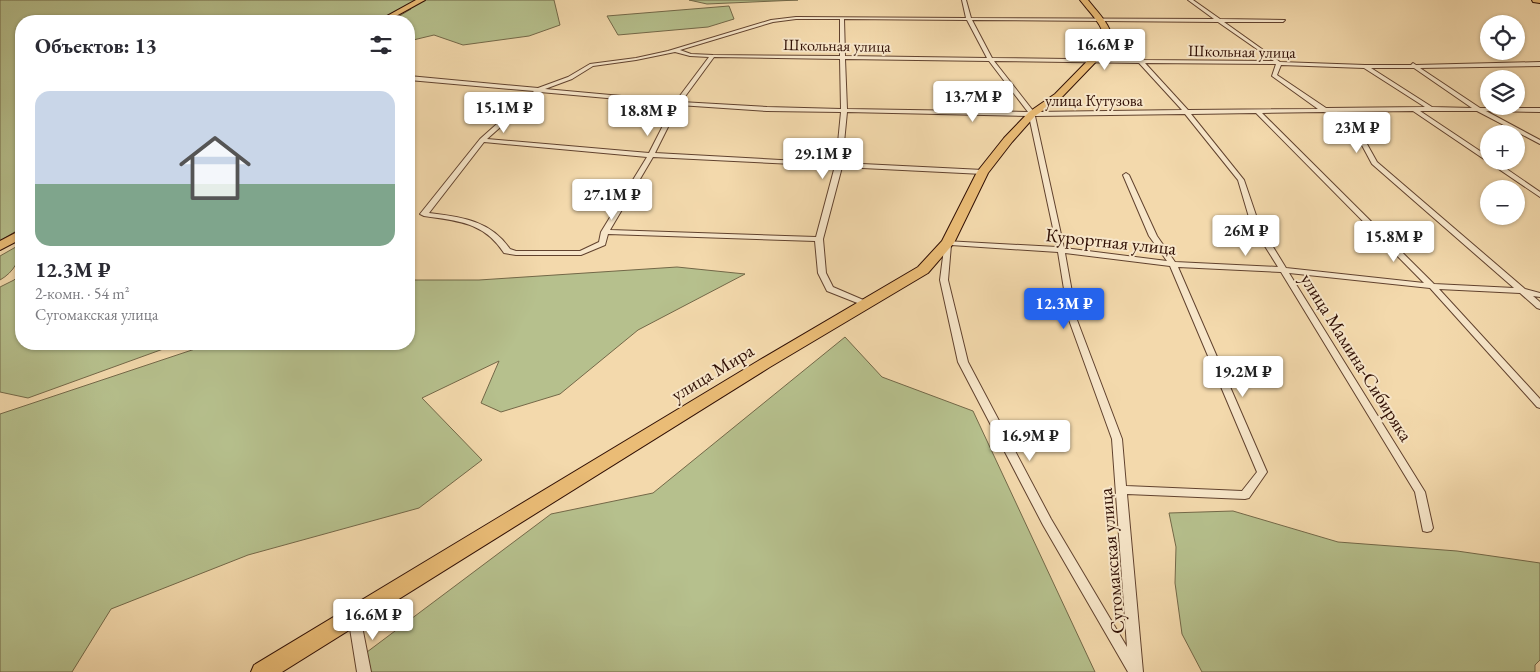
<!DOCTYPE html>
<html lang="ru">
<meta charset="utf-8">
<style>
:root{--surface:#fff;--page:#f7f7f7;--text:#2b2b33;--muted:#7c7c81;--accent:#2563eb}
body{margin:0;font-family:"EB Garamond",serif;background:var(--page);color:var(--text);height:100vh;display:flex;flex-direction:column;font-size:19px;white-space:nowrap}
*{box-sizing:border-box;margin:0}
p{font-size:16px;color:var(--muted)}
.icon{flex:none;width:28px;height:28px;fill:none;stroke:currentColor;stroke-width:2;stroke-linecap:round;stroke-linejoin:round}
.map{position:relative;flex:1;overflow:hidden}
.drawer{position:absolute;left:15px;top:15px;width:400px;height:335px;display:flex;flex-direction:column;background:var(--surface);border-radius:20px;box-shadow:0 1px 4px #0004}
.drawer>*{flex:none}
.buttons{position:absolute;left:1480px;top:15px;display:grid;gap:10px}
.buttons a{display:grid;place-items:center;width:45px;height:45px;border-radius:50%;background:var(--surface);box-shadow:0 1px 4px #0004;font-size:25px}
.price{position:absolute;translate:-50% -42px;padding:0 11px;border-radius:5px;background:#fff;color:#222;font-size:16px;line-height:32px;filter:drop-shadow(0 1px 2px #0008)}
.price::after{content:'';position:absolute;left:50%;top:30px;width:15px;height:11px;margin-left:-8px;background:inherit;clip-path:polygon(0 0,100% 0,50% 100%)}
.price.active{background:var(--accent);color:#fff}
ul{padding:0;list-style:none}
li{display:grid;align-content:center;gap:10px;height:265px;padding:0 20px}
li span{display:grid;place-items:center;height:155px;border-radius:15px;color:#555}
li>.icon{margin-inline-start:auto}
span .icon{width:90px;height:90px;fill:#fffc;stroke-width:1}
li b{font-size:21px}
h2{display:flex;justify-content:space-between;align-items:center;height:60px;padding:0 20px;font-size:21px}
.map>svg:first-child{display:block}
.green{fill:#b6c08d;stroke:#736848}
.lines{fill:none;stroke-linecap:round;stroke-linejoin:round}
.minor-casing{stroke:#61422e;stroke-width:2}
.primary-casing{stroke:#300f04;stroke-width:2}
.minor{fill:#f7e6c9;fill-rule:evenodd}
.primary{fill:#eabc76;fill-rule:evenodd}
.labels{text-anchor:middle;stroke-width:4;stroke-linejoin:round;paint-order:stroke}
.far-street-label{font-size:16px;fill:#300f04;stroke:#f7e6c9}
.street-label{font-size:19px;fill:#300f04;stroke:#f7e6c9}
</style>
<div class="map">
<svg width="1540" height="672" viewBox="0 0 1540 672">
<rect width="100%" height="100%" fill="#f3d9ac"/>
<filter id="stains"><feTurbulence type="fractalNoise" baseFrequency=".004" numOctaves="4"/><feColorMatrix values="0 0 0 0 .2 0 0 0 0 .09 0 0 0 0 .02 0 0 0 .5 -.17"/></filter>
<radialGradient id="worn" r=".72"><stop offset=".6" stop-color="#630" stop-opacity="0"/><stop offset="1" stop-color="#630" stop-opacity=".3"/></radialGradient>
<!-- green -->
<path class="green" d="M0 0H554L560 25 529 36 463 45 434 35 409 41V21H391L411 9 398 10 378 21H21V228L0 241Z
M689 0H798L707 4Z
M729 6 734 19 708 27 618 35 607 16Z
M21 244C21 259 14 272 0 280V256Z
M677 267 745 274 638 330 560 394 501 412 481 403 499 361 422 398 482 460 419 508 248 555 111 609 72 672H0V414L210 344H409V280H479Z
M21 273V344H177L28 398 0 392V287L14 280Z
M845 337 882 377 973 411 1095 672H371L367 652 551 514 653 493Z
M1233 511 1338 542 1457 551 1540 563V660L1535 665V672H1202L1182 634 1175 583 1176 547 1169 513Z"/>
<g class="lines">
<defs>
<path id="minor" d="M962 0H966L971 18 1214 19 1188 0H1193L1220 19 1285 20 1283 22H1224L1280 62 1365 65H1411L1413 63 1416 65 1540 62V66L1420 68 1480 108H1540V112L1486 111 1540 140V144L1477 111H1420L1489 157V161H1495L1540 192V197L1413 111 1334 112 1353 119 1377 162 1525 289 1540 293V297L1533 296 1540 302V309L1537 308 1520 293 1439 289 1540 399V408L1537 407 1430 288 1289 273 1425 492 1433 528 1431 531 1427 532 1423 531 1415 492 1281 272 1178 267 1267 472 1249 498 1245 499 1127 494 1143 672H1128L1043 525 958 362 940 280 945 241 1057 247 1029 116 847 112 842 163 983 170 986 172 983 174 842 167 823 239 826 273 833 287 868 302 869 304 865 306 827 291 818 273 815 241 608 234 605 245 581 255H516L504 253C484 222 458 221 424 216L420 214 480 139 534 91 409 80V76L538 88 568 77 590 64 636 58 668 51 771 20 796 17 966 18ZM796 19H840V56L713 55 691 54 680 50 773 22ZM844 19 967 20 987 58 845 56ZM972 20 1218 22 1274 61 1142 60 1123 38 1108 33 1106 34V35L1119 40 1137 60 992 58ZM675 52 690 56 709 57 676 101 545 89 572 79 593 66 636 60ZM714 57 840 59 841 109 767 107 681 102ZM845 59 989 61 1028 112 847 109ZM994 61 1139 63 1182 110 1034 112ZM1145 63 1276 64 1272 76 1318 109 1188 110ZM1281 65 1364 68 1425 107 1326 108 1277 75ZM1371 68H1414L1472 108 1432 107ZM540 92 674 104 649 153 487 139ZM679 105 767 111 841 112 836 163 655 153ZM1324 112 1349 121 1372 164 1514 288 1434 284 1262 113ZM1256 113 1424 283 1286 268 1259 224 1244 180 1191 114ZM1185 114 1238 180 1251 224 1278 267 1175 262 1157 236 1129 175 1126 173 1123 175 1149 236 1167 261 1064 248 1035 116ZM484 142 647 157 601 232 599 242 580 251H516L510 249C490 220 461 217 429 213ZM653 157 835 166 816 237 610 230ZM951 245 1058 252 1069 320 1112 439 1127 647 1051 519 968 362 948 280ZM1065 253 1170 266 1257 472 1242 491 1126 486 1122 439 1077 320Z
M354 611 358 612 360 616 371 672H357L348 616 350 612Z"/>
<path id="primary" d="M416 0H425L387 21H378Z
M1080 0H1088C1097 12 1115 28 1112 45L1061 98 1035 116 1012 142 988 173 954 243 928 273 770 367 282 672H251L254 665 758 361 918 267 942 241 977 172 1004 138 1029 112 1055 94 1104 44C1107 28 1089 12 1080 0Z
M1532 0H1540V3L1533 2Z
M21 230V239L0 250V241Z"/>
</defs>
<!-- minor casing -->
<use href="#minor" class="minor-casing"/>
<!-- primary casing -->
<use href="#primary" class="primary-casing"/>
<!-- minor -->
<use href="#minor" class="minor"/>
<!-- primary -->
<use href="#primary" class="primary"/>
</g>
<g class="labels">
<!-- far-street labels -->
<g class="far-street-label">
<text transform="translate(837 45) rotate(1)" y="6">Школьная улица</text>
<text transform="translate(1242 51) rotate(1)" y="6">Школьная улица</text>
<text x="1094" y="106">улица Кутузова</text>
</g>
<!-- street labels -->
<g class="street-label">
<text transform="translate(1111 241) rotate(6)" y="7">Курортная улица</text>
<text transform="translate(1357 357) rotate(58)" y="7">улица Мамина-Сибиряка</text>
<text transform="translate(712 372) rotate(-31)" y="7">улица Мира</text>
<text transform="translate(1111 561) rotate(-95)" y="7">Сугомакская улица</text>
</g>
</g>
<rect width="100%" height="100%" filter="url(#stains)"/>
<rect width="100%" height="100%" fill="url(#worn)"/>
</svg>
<div class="buttons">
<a><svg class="icon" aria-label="locate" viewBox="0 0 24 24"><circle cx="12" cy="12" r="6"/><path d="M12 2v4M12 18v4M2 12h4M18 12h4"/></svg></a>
<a><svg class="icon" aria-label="layers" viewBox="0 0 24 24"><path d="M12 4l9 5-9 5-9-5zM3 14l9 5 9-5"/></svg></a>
<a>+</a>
<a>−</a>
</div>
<b class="price" style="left:1105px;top:71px">16.6M ₽</b>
<b class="price" style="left:973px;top:123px">13.7M ₽</b>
<b class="price" style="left:504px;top:134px">15.1M ₽</b>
<b class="price" style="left:648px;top:137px">18.8M ₽</b>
<b class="price" style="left:1357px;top:154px">23M ₽</b>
<b class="price" style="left:823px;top:180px">29.1M ₽</b>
<b class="price" style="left:612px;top:221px">27.1M ₽</b>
<b class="price" style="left:1246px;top:257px">26M ₽</b>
<b class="price" style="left:1394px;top:263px">15.8M ₽</b>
<b class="price active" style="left:1064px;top:330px">12.3M ₽</b>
<b class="price" style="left:1243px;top:398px">19.2M ₽</b>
<b class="price" style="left:1030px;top:462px">16.9M ₽</b>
<b class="price" style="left:373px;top:641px">16.6M ₽</b>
<section class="drawer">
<h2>Объектов: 13<svg class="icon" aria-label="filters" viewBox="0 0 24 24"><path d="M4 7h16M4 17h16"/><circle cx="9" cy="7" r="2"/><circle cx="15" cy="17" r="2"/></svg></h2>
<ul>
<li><span style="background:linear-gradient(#c9d6e8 60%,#7fa58c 0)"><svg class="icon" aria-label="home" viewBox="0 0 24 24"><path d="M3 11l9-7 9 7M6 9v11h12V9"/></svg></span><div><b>12.3M ₽</b><p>2-комн. · 54 m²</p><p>Сугомакская улица</p></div></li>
</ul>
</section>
</div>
